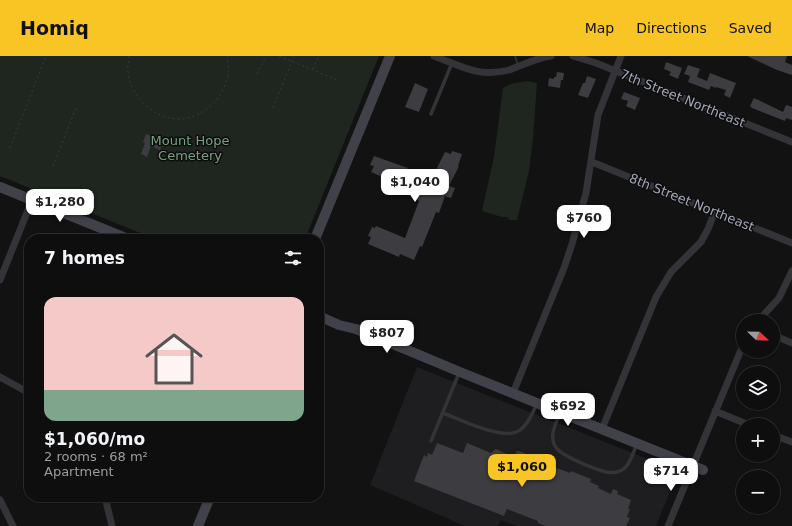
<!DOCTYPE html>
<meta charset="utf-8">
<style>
:root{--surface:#0e0e0e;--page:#171717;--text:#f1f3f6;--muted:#9b9c9e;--line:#2e2e2e;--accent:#f8c525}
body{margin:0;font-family:"DejaVu Sans",sans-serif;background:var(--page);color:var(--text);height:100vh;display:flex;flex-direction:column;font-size:15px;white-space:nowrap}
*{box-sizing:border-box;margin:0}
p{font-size:13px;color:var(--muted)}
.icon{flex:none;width:22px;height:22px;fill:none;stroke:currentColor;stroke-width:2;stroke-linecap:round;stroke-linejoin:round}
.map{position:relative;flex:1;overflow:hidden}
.side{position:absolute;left:24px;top:178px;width:300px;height:268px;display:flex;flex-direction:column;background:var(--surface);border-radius:16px;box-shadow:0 1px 3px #0004,0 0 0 1px var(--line)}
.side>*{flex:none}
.needle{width:26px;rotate:112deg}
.controls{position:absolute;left:736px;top:258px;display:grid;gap:8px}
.controls a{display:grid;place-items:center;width:44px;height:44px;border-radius:50%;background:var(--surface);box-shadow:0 1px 3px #0004,0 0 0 1px var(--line);font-size:20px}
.price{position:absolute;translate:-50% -34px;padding:0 9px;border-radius:8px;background:#fff;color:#222;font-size:13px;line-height:26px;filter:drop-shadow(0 1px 2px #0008)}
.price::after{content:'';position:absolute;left:50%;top:24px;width:12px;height:9px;margin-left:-6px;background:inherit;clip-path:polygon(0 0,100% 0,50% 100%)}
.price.current{background:var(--accent);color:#111}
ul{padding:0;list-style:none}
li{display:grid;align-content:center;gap:8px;height:212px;padding:0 20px}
li span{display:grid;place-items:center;height:124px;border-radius:12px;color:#555}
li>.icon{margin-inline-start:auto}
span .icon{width:72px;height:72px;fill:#fffc;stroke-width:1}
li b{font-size:17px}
h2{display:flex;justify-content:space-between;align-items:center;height:48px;padding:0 20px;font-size:17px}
header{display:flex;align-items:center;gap:24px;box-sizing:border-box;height:56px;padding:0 20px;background:var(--accent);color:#111}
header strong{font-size:19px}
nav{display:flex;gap:22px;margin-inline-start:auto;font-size:14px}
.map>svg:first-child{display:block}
.built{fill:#1e1e20}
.green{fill:#1e261f}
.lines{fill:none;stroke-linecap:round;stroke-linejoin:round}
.stream{stroke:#282f37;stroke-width:2}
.building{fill:#3c3c41}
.path{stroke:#393a40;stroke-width:1;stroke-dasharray:2 3;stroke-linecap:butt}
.lane{stroke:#333338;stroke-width:3.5}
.street{stroke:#333338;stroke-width:7}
.secondary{stroke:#414249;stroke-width:10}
.labels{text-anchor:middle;stroke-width:3;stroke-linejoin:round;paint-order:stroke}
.street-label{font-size:13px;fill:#a2a6b5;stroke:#0d0d0e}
.park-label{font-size:13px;fill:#78a17f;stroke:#0d0d0e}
</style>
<header>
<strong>Homiq</strong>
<nav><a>Map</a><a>Directions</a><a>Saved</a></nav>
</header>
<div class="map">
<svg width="792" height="470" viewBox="0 0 792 470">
<rect width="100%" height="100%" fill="#121213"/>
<!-- built -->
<path class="built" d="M417 311 675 414 676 421 656 470H517L501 464 498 470H465L370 429Z"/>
<!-- green -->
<path class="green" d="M0 0H379L305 183H155L0 120Z
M527 25 537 27 533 83 529 115 517 164H510L507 161H502L482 155 494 101 503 32 511 28Z"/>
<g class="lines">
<!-- stream -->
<path class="stream" d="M515 0 518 9"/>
</g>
<!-- building -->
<path class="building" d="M747 0H787L785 6 792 9V19L777 14Z
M666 6 682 12 678 23 669 19 671 16 664 13Z
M688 9 700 13 697 21 707 25 710 17 736 27 730 42 724 39 726 34 716 31V32L711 30 709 34 688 26 690 20 684 18Z
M557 16 564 17 563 24H561L560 32 548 30 549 22 554 23V21H556Z
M587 20 596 23 588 42 578 39 583 27H585Z
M415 27 428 33 419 56 405 51Z
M624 36 640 42 635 54 626 50 628 45 621 43Z
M754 42 783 56 786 49 792 51V64L786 62 785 65 752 52 750 50Z
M146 78 164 85 160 94 151 90 147 101 141 98 145 87 143 86Z
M452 95 462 98 458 110H459L449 130 455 132 451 142 445 140 439 157 436 156 422 191 420 190 414 204 400 198 399 201 368 188 371 181 368 180 372 171 375 172 376 170 405 182 419 145 411 141 414 134 401 128V129L371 116 374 110 370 109 374 100 408 112 407 113 434 124 438 114H436L445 96 451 98Z
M437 387 463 397 467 387 491 397 496 393 514 401 517 395 522 396 534 401 533 402 562 414 570 417 571 415 591 423 590 426 599 430 598 432 611 438 613 433 618 435 617 438 631 444 628 453H630L627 461 630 462 626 470H545L538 467V465L507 453 504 460 414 425 424 399 427 401 428 397 432 399Z"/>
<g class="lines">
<!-- path -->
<path class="path" d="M129 0C129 5 127 10 128 15 129 40 155 64 180 63 204 62 225 41 228 18 229 12 228 6 227 0
M279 0 337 24
M313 13 319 0
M257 18 266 0
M273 52 294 0
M10 92 46 0
M53 110 76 52"/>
<!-- lane -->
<path class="lane" d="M431 58 452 7
M443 357C459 363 505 386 520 374 529 368 532 357 537 348
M560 357C556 368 549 379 555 390 560 400 595 413 606 416 611 417 617 417 622 414 630 410 633 396 637 388
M431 385 459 317"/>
<!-- street -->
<path class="street" d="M434 0C460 10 480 22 509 14 523 9 536 2 551 0
M573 0 596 7 792 86
M592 106 792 187
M0 224 32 144
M758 265 779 242 792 215
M773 279 792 287
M0 321 29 337
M513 337 564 212 572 188 586 137 598 59 621 0
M715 355 749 369
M602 373 656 241 671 216 701 186 708 173 715 155
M773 379 792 386
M105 441 112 470
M0 444 13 470
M668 470 743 289"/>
<!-- secondary -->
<path class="secondary" d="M0 131 128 183
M315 183 390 0
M319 260 339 269 356 273 381 283 460 316 703 414
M198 470 210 441"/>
</g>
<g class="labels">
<!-- street labels -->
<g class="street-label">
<text transform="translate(683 42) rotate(22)" y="5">7th Street Northeast</text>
<text transform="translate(692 146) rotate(22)" y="5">8th Street Northeast</text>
</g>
<!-- park labels -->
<g class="park-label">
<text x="190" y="89">Mount Hope<tspan x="190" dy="15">Cemetery</tspan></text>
</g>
</g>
</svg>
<div class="controls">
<a><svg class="needle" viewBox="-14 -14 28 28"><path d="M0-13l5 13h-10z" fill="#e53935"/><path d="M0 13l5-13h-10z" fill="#9b9c9e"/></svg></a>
<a><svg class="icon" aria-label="layers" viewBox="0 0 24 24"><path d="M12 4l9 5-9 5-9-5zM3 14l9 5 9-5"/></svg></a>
<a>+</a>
<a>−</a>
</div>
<b class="price" style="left:415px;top:147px">$1,040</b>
<b class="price" style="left:60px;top:167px">$1,280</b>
<b class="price" style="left:584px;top:183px">$760</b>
<b class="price" style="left:387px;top:298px">$807</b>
<b class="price" style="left:568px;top:371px">$692</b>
<b class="price current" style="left:522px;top:432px">$1,060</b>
<b class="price" style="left:671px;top:436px">$714</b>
<section class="side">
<h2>7 homes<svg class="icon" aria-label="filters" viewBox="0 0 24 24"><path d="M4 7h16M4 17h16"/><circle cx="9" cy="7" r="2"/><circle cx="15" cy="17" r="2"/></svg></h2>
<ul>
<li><span style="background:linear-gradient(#f6c9c9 75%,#7fa58c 0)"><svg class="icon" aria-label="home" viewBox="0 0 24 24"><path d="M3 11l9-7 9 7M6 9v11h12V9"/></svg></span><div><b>$1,060/mo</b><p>2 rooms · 68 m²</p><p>Apartment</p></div></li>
</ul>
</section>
</div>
